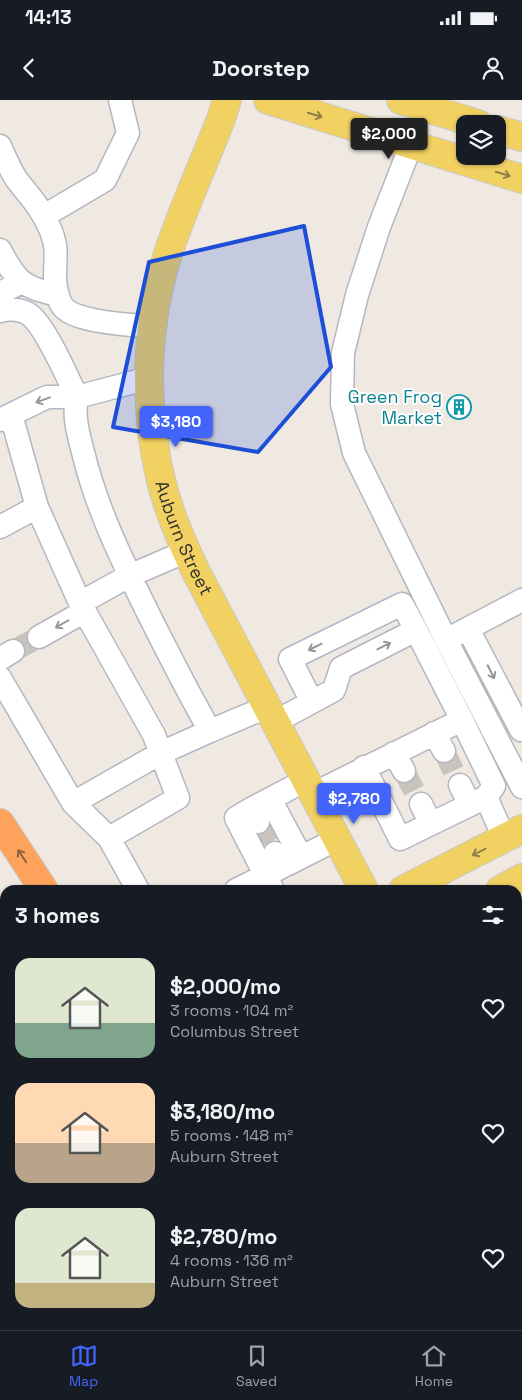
<!DOCTYPE html>
<meta charset="utf-8">
<style>
:root{--surface:#171b24;--page:#20242c;--text:#f1f3f6;--muted:#9ea1a6;--line:#363941;--accent:#4264fb}
body{margin:0;font-family:"Space Grotesk",sans-serif;background:var(--page);color:var(--text);height:100vh;display:flex;flex-direction:column;font-size:19px;white-space:nowrap}
*{box-sizing:border-box;margin:0}
p{font-size:16px;color:var(--muted)}
.icon{flex:none;width:28px;height:28px;fill:none;stroke:currentColor;stroke-width:2;stroke-linecap:round;stroke-linejoin:round}
.map{position:relative;flex:1;overflow:hidden}
.sheet{position:absolute;left:0px;top:785px;width:522px;height:445px;display:flex;flex-direction:column;background:var(--surface);border-radius:15px 15px 0 0;box-shadow:0 1px 4px #0004}
.sheet>*{flex:none}
.tools{position:absolute;left:456px;top:15px;display:grid;gap:10px}
.tools a{display:grid;place-items:center;width:50px;height:50px;border-radius:10px;background:var(--surface);box-shadow:0 1px 4px #0004;font-size:25px}
.price{position:absolute;translate:-50% -42px;padding:0 11px;border-radius:5px;background:var(--accent);color:#fff;font-size:16px;line-height:32px;filter:drop-shadow(0 1px 2px #0008)}
.price::after{content:'';position:absolute;left:50%;top:30px;width:15px;height:11px;margin-left:-8px;background:inherit;clip-path:polygon(0 0,100% 0,50% 100%)}
.price.on{background:#222;color:#fff}
ul{padding:0;list-style:none}
li{display:flex;align-items:center;gap:15px;height:125px;padding:0 15px}
li span{display:grid;place-items:center;flex:none;width:140px;height:100px;border-radius:15px;color:#555}
li>.icon{margin-inline-start:auto}
span .icon{width:60px;height:60px;fill:#fffc;stroke-width:1}
li b{font-size:21px}
h2{display:flex;justify-content:space-between;align-items:center;height:60px;padding:0 15px;font-size:21px}
.status{display:flex;justify-content:space-between;align-items:center;height:35px;padding:0 25px;background:var(--surface);direction:ltr}
.status svg{height:14px;fill:currentColor}
header{display:flex;justify-content:space-between;align-items:center;height:65px;padding:0 15px;background:var(--surface);font-size:22px;font-weight:600}
.menu{display:flex;justify-content:space-around;align-items:center;height:70px;border-top:1px solid var(--line);background:var(--surface);font-size:14px;color:var(--muted)}
.menu a{display:grid;justify-items:center;gap:2px}
.menu .on{color:var(--accent)}
.map>svg:first-child{display:block}
.lines{fill:none;stroke-linecap:round;stroke-linejoin:round}
.minor-tunnel{stroke:#c8c4bd;stroke-width:22;stroke-dasharray:22 11;stroke-linecap:butt}
.minor-casing{stroke:#b4b7c1;stroke-width:25}
.major-casing{stroke:#c9c9c9;stroke-width:30}
.highway-casing{stroke:#c9c9c9;stroke-width:30}
.minor{stroke:#fff;stroke-width:22}
.major{stroke:#f2d163;stroke-width:28}
.highway{stroke:#ffa35c;stroke-width:28}
.oneway{stroke:#908048}
.oneway2{stroke:#969696}
.oneway3{stroke:#8c6343}
.marked{fill:#1d4ed8;fill-opacity:0.2;stroke:#1d4ed8;stroke-width:4;stroke-linejoin:round}
.labels{text-anchor:middle;stroke-width:4;stroke-linejoin:round;paint-order:stroke}
.culture-label{font-size:18px;fill:#0d838f;stroke:#fff;text-anchor:end}
.street-label{font-size:18px;fill:#2e2e2e;stroke:#fff}
</style>
<div class="status"><b>14:13</b><svg viewBox="0 0 49 12"><path d="M0 12V9h3v3zM5 12V6h3v6zM10 12V3h3v9zM15 12V0h3v12zM26 1h20v11H26zM47 4h2v5h-2z"/></svg></div>
<header><svg class="icon" aria-label="back" viewBox="0 0 24 24"><path d="M15 5l-7 7 7 7"/></svg>Doorstep<svg class="icon" aria-label="person" viewBox="0 0 24 24"><circle cx="12" cy="8" r="4"/><path d="M4 21q1-7 8-7t8 7"/></svg></header>
<div class="map">
<svg width="522" height="1230" viewBox="0 0 522 1230">
<rect width="100%" height="100%" fill="#efe9e1"/>
<g class="lines">
<!-- minor-tunnel -->
<path class="minor-tunnel" d="M13 551 39 537
M444 651 460 685
M404 671 421 704
M259 723 275 753"/>
<defs>
<path id="minor" d="M411 45 379 127 357 195 343 253 342 304 354 353 446 540 522 500
M0 46C5 57 10 70 17 80 31 98 42 109 51 131 58 149 55 157 55 175 55 185 57 200 64 208 79 223 130 224 152 227
M44 116 105 80 128 33 120 0
M0 150C16 181 23 188 58 195
M0 193 22 182
M0 211C8 209 19 209 27 213 44 222 67 277 77 297H47L0 320
M149 278 77 297C73 316 78 333 83 352 97 410 122 460 148 513 168 553 188 592 210 631L267 607
M0 427 37 407
M80 503 129 476 187 451
M468 529 521 630
M39 537 85 511
M446 540 522 687
M0 559 13 551
M0 578 73 703 109 738 178 698 154 635 80 503 37 407 11 315
M462 620 494 686 486 697 504 738
M275 622 334 590 341 568 416 530 402 504 290 559 312 602
M434 633 444 651
M394 653 404 671
M364 667 400 739 486 697
M460 685 470 705
M313 694 462 620 416 530
M270 699 301 757
M73 703 161 653 210 631
M421 704 431 724
M251 709 236 718 273 790
M258 722 251 709 306 680
M109 738 138 790
M288 764 337 739
M236 790 282 767 275 753
M518 797 522 806
M522 821 520 836 522 840
M518 899 522 897
M518 917 522 915
M518 964 522 962"/>
<g id="major">
<path id="s1" d="M227 0 221 19C205 60 187 100 172 142 144 221 142 311 164 392 172 420 184 446 196 472L364 790"/>
<path d="M268 0 522 79"/>
<path d="M401 0 478 24"/>
<path d="M498 30 522 37"/>
<path d="M403 790 522 729"/>
<path d="M500 790 522 778"/>
<path d="M0 996 5 993"/>
<path d="M0 1042 5 1040"/>
<path d="M518 1083 522 1091"/>
</g>
<path id="highway" d="M0 723 44 790
M0 895 5 904
M0 1056 5 1066
M0 1092 5 1101
M78 1225 81 1230
M175 1225 178 1230
M257 1225 259 1230"/>
</defs>
<!-- minor casing -->
<use href="#minor" class="minor-casing"/>
<!-- major casing -->
<use href="#major" class="major-casing"/>
<!-- highway casing -->
<use href="#highway" class="highway-casing"/>
<!-- minor -->
<use href="#minor" class="minor"/>
<!-- major -->
<use href="#major" class="major"/>
<!-- highway -->
<use href="#highway" class="highway"/>
</g>
<!-- one-way arrows -->
<defs><path id="oneway-shaft" d="M-6 0H5M1.5-3L5.5 0L1.5 3" fill="none" stroke-width="1.6" stroke-linecap="round" stroke-linejoin="round" transform="scale(1.25)"/></defs>
<g class="oneway">
<use href="#oneway-shaft" transform="translate(315 15) rotate(17)"/>
<use href="#oneway-shaft" transform="translate(503 74) rotate(17)"/>
<use href="#oneway-shaft" transform="translate(479 752) rotate(153)"/>
</g>
<g class="oneway2">
<use href="#oneway-shaft" transform="translate(43 300) rotate(160)"/>
<use href="#oneway-shaft" transform="translate(62 524) rotate(150)"/>
<use href="#oneway-shaft" transform="translate(384 546) rotate(-27)"/>
<use href="#oneway-shaft" transform="translate(315 547) rotate(154)"/>
<use href="#oneway-shaft" transform="translate(491 572) rotate(63)"/>
</g>
<use class="oneway3" href="#oneway-shaft" transform="translate(22 756) rotate(-123)"/>
<!-- marked area -->
<path class="marked" d="M304 126 331 267 258 352 113 327 149 162Z"/>
<!-- icons -->
<defs>
<symbol id="building-ring" viewBox="-11 -11 22 22"><circle r="9.5" fill="#fff" stroke="#0f9aa8" stroke-width="1.5"/><path d="M-4-6H4V6H1V3H-1V6H-4ZM-2.5-4.3h1.7v1.8h-1.7ZM.8-4.3h1.7v1.8H.8ZM-2.5-1h1.7V.8h-1.7ZM.8-1h1.7V.8H.8Z" fill="#0f9aa8"/></symbol>
</defs>
<g fill-rule="evenodd">
<use href="#building-ring" x="445" y="293" width="28" height="28"/>
</g>
<g class="labels">
<!-- culture labels -->
<g class="culture-label">
<text x="442" y="303">Green Frog<tspan x="442" dy="21">Market</tspan></text>
</g>
<!-- street labels -->
<g class="street-label">
<text dy="6" stroke="none"><textPath href="#s1" startOffset="456">Auburn Street</textPath></text>
</g>
</g>
</svg>
<div class="tools">
<a><svg class="icon" aria-label="layers" viewBox="0 0 24 24"><path d="M12 4l9 5-9 5-9-5zM3 14l9 5 9-5"/></svg></a>
</div>
<b class="price on" style="left:389px;top:60px">$2,000</b>
<b class="price" style="left:176px;top:348px">$3,180</b>
<b class="price" style="left:354px;top:725px">$2,780</b>
<section class="sheet">
<h2>3 homes<svg class="icon" aria-label="filters" viewBox="0 0 24 24"><path d="M4 7h16M4 17h16"/><circle cx="9" cy="7" r="2"/><circle cx="15" cy="17" r="2"/></svg></h2>
<ul>
<li><span style="background:linear-gradient(#dfe7d0 65%,#7fa58c 0)"><svg class="icon" aria-label="home" viewBox="0 0 24 24"><path d="M3 11l9-7 9 7M6 9v11h12V9"/></svg></span><div><b>$2,000/mo</b><p>3 rooms · 104 m²</p><p>Columbus Street</p></div><svg class="icon" aria-label="heart" viewBox="0 0 24 24"><path d="M12 20l-8-8c-3-5 5-10 8-4 3-6 11-1 8 4z"/></svg></li>
<li><span style="background:linear-gradient(#ffd9b3 60%,#b9a48a 0)"><svg class="icon" aria-label="home" viewBox="0 0 24 24"><path d="M3 11l9-7 9 7M6 9v11h12V9"/></svg></span><div><b>$3,180/mo</b><p>5 rooms · 148 m²</p><p>Auburn Street</p></div><svg class="icon" aria-label="heart" viewBox="0 0 24 24"><path d="M12 20l-8-8c-3-5 5-10 8-4 3-6 11-1 8 4z"/></svg></li>
<li><span style="background:linear-gradient(#dfe7d0 75%,#c2b280 0)"><svg class="icon" aria-label="home" viewBox="0 0 24 24"><path d="M3 11l9-7 9 7M6 9v11h12V9"/></svg></span><div><b>$2,780/mo</b><p>4 rooms · 136 m²</p><p>Auburn Street</p></div><svg class="icon" aria-label="heart" viewBox="0 0 24 24"><path d="M12 20l-8-8c-3-5 5-10 8-4 3-6 11-1 8 4z"/></svg></li>
</ul>
</section>
</div>
<nav class="menu">
<a class="on"><svg class="icon" aria-label="map" viewBox="0 0 24 24"><path d="M3 6l6-2 6 2 6-2v14l-6 2-6-2-6 2zM9 4v14M15 6v14"/></svg>Map</a>
<a><svg class="icon" aria-label="saved" viewBox="0 0 24 24"><path d="M7 4h10v16l-5-4-5 4z"/></svg>Saved</a>
<a><svg class="icon" aria-label="home" viewBox="0 0 24 24"><path d="M3 11l9-7 9 7M6 9v11h12V9"/></svg>Home</a>
</nav>
